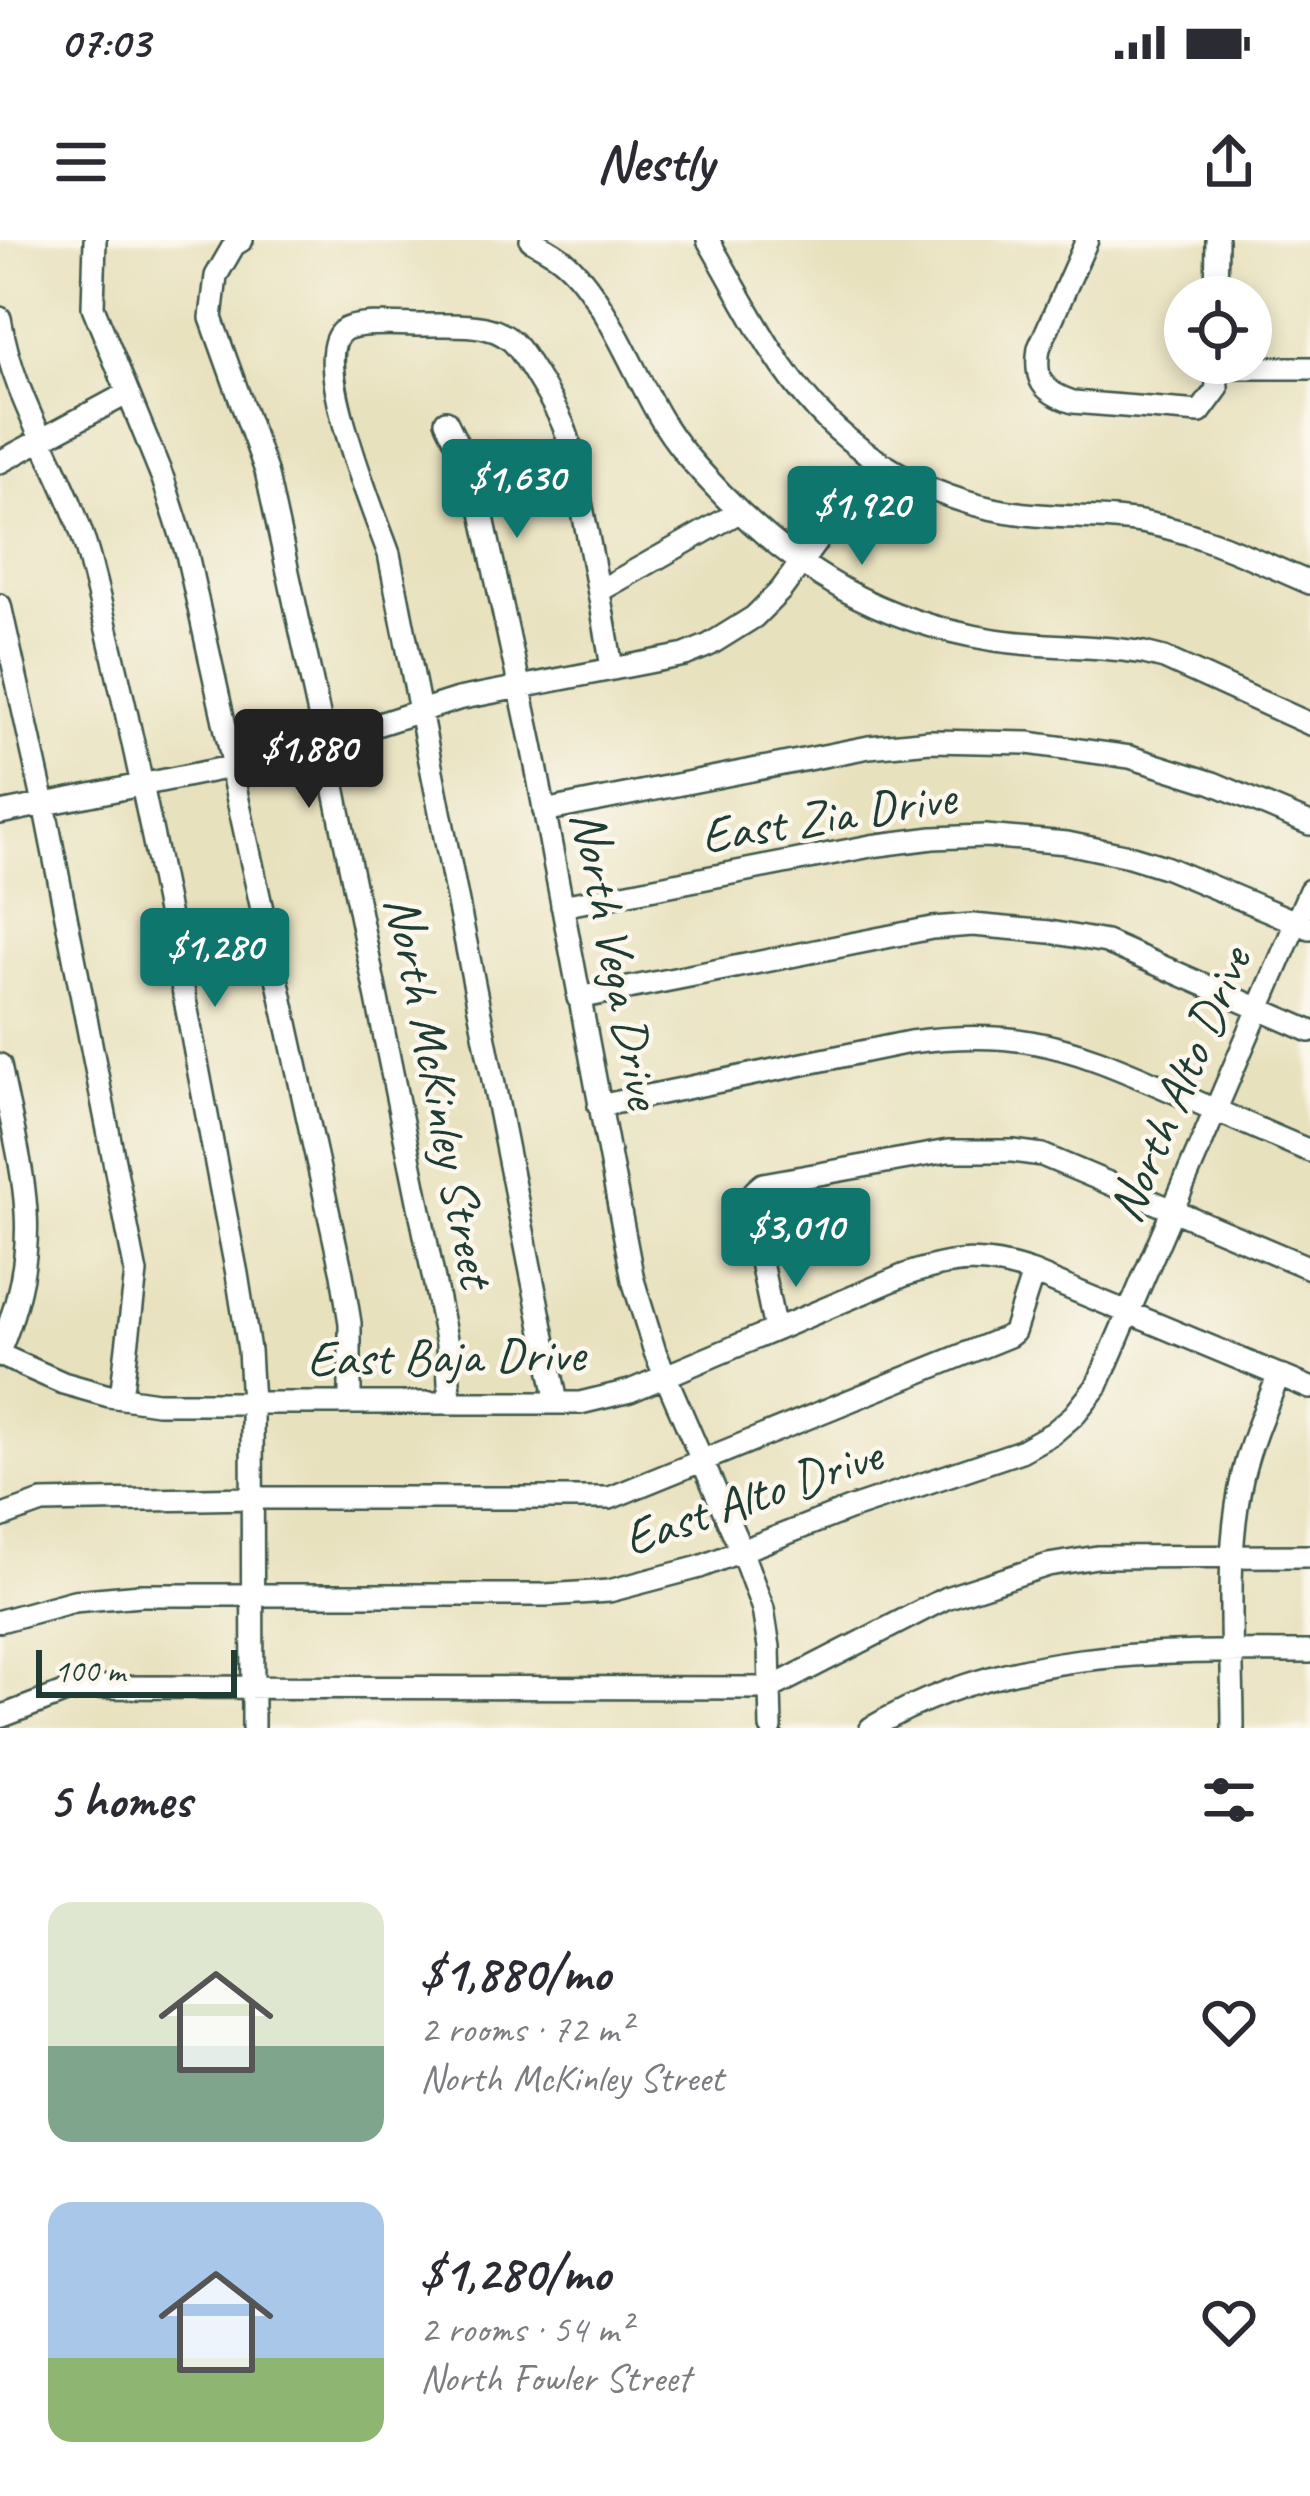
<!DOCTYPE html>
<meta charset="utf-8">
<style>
:root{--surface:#fff;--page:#f2f2f3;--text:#2b2b33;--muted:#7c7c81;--accent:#0f766e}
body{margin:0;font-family:Caveat,sans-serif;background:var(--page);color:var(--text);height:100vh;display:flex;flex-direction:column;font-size:45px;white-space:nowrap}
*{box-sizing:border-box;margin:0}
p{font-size:39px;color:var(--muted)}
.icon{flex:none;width:66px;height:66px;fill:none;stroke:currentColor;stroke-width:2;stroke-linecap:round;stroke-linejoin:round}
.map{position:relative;height:1488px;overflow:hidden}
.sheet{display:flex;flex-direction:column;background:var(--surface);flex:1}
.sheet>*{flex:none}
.controls{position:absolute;left:1164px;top:36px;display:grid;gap:24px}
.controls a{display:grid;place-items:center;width:108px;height:108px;border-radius:50%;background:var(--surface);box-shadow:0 6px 18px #0003;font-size:60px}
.scale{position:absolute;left:36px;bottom:30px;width:201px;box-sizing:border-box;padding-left:12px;border:6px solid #1f3d34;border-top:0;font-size:33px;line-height:42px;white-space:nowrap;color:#1f3d34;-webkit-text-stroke:9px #fbf7ec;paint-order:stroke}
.price{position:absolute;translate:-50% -102px;padding:0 27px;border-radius:12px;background:var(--accent);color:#fff;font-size:39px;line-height:78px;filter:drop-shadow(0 3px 6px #0008)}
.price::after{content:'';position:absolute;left:50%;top:72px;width:36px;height:27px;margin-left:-18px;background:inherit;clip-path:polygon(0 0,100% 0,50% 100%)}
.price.selected{background:#222;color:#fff}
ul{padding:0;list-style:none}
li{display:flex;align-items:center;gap:36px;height:300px;padding:0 48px}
li span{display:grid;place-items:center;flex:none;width:336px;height:240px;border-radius:24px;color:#555}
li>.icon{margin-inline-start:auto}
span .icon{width:144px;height:144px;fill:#fffc;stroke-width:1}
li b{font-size:51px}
h2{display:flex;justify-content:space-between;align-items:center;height:144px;padding:0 48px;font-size:51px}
.status{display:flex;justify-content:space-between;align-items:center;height:84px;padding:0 60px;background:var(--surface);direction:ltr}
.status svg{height:33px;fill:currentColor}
header{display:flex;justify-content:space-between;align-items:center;height:156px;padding:0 48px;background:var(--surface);font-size:54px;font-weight:800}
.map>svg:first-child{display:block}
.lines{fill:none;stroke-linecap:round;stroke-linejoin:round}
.minor-casing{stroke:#3d5649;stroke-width:26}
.minor{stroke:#fff;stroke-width:21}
.labels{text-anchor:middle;stroke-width:9;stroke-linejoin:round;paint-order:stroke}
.street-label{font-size:51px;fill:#1f3d34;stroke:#fbf7ec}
</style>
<div class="status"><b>07:03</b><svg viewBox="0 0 49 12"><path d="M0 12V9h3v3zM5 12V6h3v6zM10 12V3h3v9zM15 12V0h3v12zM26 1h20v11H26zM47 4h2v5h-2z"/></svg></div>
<header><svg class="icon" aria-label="menu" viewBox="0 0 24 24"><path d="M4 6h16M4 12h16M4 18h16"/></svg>Nestly<svg class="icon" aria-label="share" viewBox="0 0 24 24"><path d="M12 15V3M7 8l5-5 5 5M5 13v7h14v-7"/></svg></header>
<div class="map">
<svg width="1310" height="1488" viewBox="0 0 1310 1488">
<rect width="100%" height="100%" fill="#fbf7ec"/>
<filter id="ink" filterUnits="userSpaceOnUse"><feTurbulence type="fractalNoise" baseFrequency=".00833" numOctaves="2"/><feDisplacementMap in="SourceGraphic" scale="24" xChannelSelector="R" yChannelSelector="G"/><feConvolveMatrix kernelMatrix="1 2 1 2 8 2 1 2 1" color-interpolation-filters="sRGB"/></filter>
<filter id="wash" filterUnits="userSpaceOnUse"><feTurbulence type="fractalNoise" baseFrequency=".004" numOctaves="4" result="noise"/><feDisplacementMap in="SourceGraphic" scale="48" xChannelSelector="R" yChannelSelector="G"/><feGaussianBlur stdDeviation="2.7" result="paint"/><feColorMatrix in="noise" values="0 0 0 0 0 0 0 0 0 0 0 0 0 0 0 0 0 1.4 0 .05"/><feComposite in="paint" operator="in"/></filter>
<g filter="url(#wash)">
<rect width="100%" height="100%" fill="#e8e1be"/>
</g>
<g filter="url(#ink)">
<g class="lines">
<defs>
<path id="minor" d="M95 0 93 67 163 239 187 314 234 527V542L342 1034 350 1083V1163
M242 0 234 5 216 36 211 78 266 231 325 502 447 1104 450 1163
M531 0C541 6 552 11 562 19 602 51 632 129 658 174 675 204 697 228 721 253 797 332 880 381 989 399 1040 408 1093 404 1144 413L1164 418 1310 484
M708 0C742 58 771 120 817 170 868 225 944 264 1018 273 1060 279 1104 275 1146 283 1204 294 1256 320 1310 343
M1087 0 1039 108C1034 140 1042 152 1073 162L1200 172 1217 149 1216 123
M1216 57 1217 0
M0 78C14 167 67 233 89 318 150 554 191 795 237 1034L249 1110 252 1163 253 1488
M1216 128H1310
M446 181 475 240 532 505 633 1040 655 1112 741 1310 763 1369 769 1407 771 1488
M0 222 128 153
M599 351 739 272
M0 365 44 564 136 1033 121 1157
M544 571 869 507 930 501 1028 503 1130 517 1213 543 1310 584
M0 573 266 520 458 459 685 415 709 405 754 377 781 350 876 220
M562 666 871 606 933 598 985 596 1067 603 1129 616 1165 627 1310 688
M578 758 932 688 973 685 1050 692 1106 702 1310 791
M0 825C9 873 23 923 26 972 29 1019 18 1066 0 1109
M599 866 910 802C950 797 991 795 1031 802 1084 811 1132 834 1181 855 1224 874 1267 893 1310 911
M775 1090 749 964C750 955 755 950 763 944L948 911H1013L1042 915 1310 1028
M0 1115 63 1143 109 1156 157 1163H580L630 1151 905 1035C954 1018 984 1016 1033 1033L1310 1148
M557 1163 389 314C376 277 307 113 344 90 359 81 406 85 425 85 457 86 497 80 518 108 530 124 557 169 564 187 574 211 577 242 582 267 593 321 604 375 612 429
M0 1277 42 1262 253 1258H610L1009 1096 1014 1092 1033 1033
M0 1381 74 1361 141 1355H546L609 1351 700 1327 849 1269 1021 1211 1053 1193 1074 1175 1097 1146 1310 650
M0 1477 66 1452 95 1447 771 1448 946 1358 1048 1325 1097 1317 1310 1316
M871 1488C1005 1408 1159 1411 1310 1412
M1233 1488C1233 1405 1224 1316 1243 1234 1251 1201 1265 1169 1278 1137"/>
</defs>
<!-- minor casing -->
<use href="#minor" class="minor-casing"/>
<!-- minor -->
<use href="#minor" class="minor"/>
</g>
</g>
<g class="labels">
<!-- street labels -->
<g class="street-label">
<text transform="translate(828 575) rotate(-9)" y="18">East Zia Drive</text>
<text transform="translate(618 719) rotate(79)" y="18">North Vega Drive</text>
<text transform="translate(1178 844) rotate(-67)" y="18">North Alto Drive</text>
<text transform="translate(441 851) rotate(79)" y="18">North McKinley Street</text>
<text transform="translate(446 1115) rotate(-1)" y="18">East Baja Drive</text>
<text transform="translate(752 1255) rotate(-19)" y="18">East Alto Drive</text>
</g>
</g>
</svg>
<div class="controls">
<a><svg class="icon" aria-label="locate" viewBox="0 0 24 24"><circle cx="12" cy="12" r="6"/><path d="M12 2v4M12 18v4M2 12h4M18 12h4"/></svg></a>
</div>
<div class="scale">100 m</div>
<b class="price" style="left:517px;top:301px">$1,630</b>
<b class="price" style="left:862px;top:328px">$1,920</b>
<b class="price selected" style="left:309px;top:571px">$1,880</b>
<b class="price" style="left:215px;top:770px">$1,280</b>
<b class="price" style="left:796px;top:1050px">$3,010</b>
</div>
<section class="sheet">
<h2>5 homes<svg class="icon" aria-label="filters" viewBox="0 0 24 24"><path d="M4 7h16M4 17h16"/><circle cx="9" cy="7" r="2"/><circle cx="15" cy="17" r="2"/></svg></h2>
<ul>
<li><span style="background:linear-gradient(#dfe7d0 60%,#7fa58c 0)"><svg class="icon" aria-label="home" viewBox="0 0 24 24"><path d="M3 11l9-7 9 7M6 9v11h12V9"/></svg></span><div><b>$1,880/mo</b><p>2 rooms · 72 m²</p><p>North McKinley Street</p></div><svg class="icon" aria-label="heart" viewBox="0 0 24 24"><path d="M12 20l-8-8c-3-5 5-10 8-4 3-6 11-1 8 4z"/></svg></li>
<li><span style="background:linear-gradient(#a9c7e8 65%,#8fb573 0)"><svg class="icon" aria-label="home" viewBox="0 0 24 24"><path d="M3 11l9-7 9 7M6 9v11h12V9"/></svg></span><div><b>$1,280/mo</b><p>2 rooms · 54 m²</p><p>North Fowler Street</p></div><svg class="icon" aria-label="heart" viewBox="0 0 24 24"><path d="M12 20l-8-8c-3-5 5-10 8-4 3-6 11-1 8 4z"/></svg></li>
</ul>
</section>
